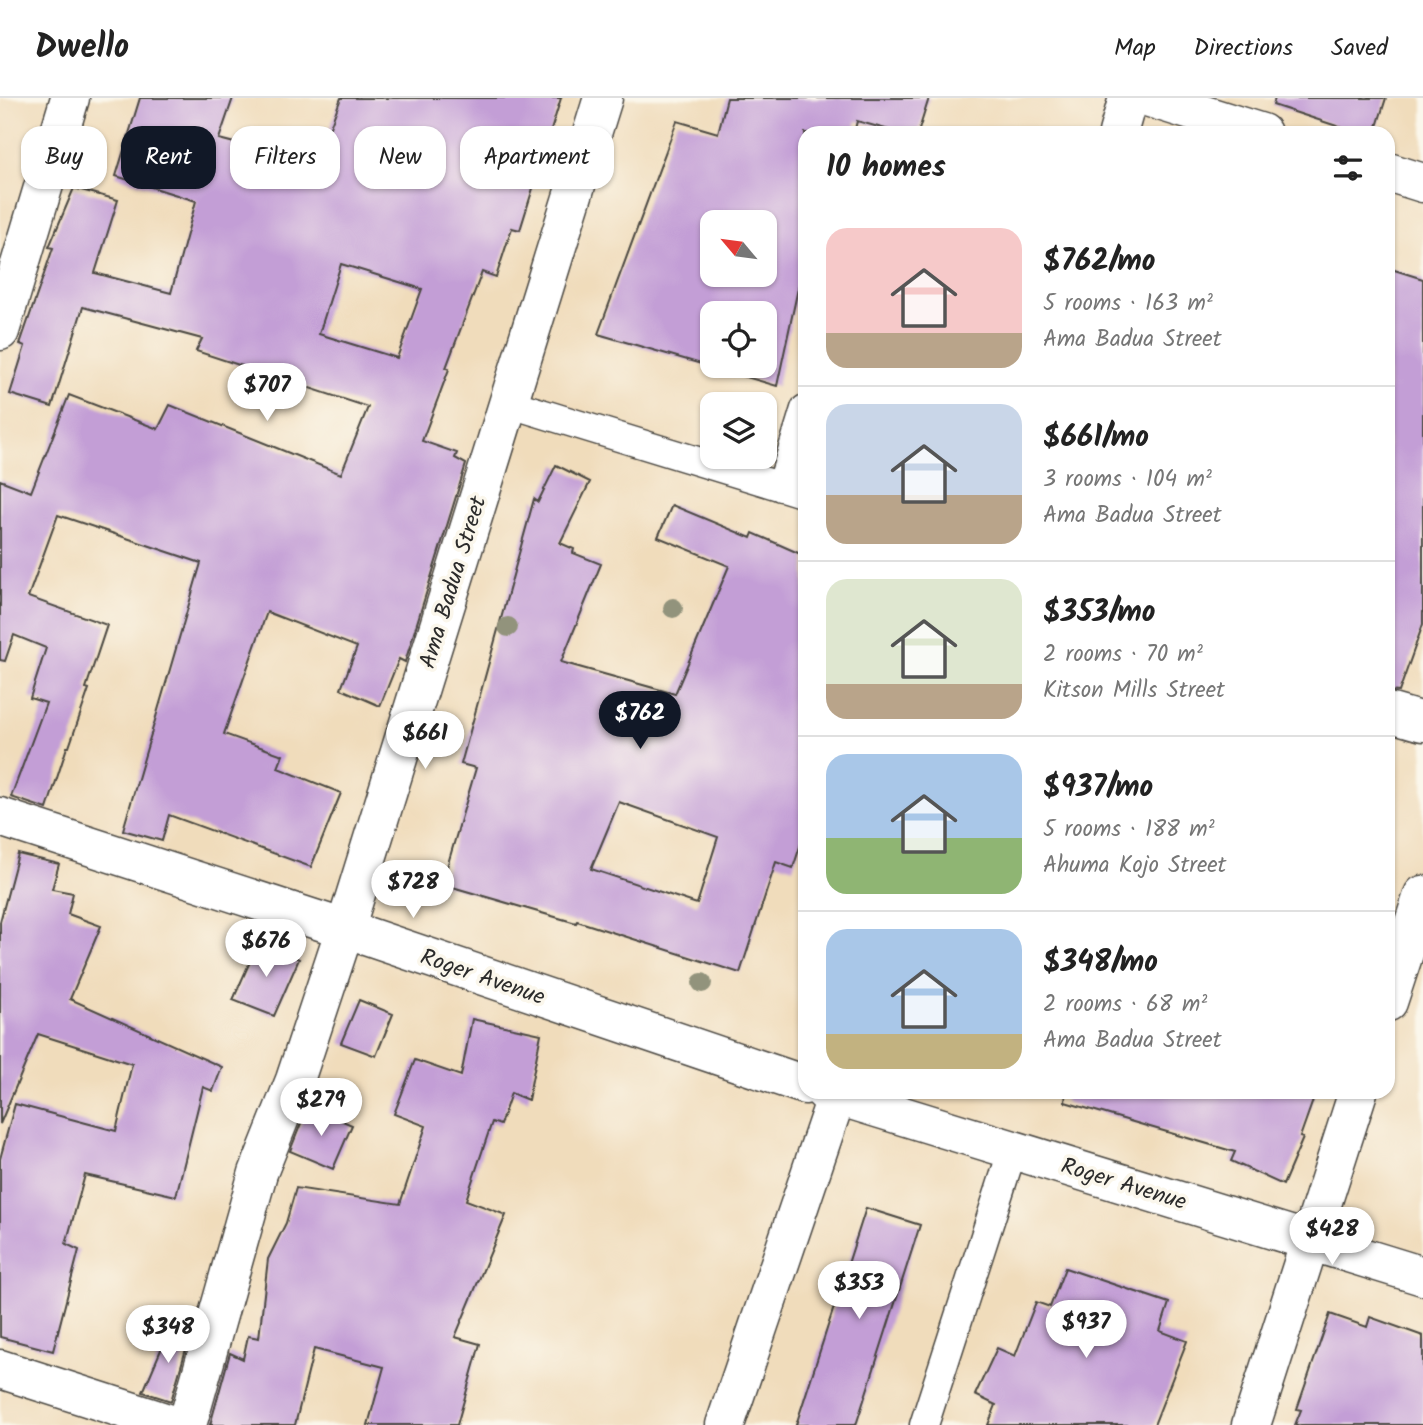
<!DOCTYPE html>
<meta charset="utf-8">
<style>
:root{--surface:#fff;--page:#f6f6f6;--text:#222;--muted:#767676;--line:#e0e0e0;--accent:#111827}
body{margin:0;font-family:Kalam,sans-serif;background:var(--page);color:var(--text);height:100vh;display:flex;flex-direction:column;font-size:26px;white-space:nowrap}
*{box-sizing:border-box;margin:0}
p{font-size:23px;color:var(--muted)}
.icon{flex:none;width:38px;height:38px;fill:none;stroke:currentColor;stroke-width:2;stroke-linecap:round;stroke-linejoin:round}
.map{position:relative;flex:1;overflow:hidden}
.details{position:absolute;left:798px;top:28px;width:597px;height:973px;display:flex;flex-direction:column;background:var(--surface);border-radius:21px;box-shadow:0 2px 5px #0004}
.details>*{flex:none}
.banner{position:absolute;left:21px;top:28px;width:665px;height:63px;display:flex;gap:14px}
.needle{width:46px;rotate:299deg}
.fabs{position:absolute;left:700px;top:112px;display:grid;gap:14px}
.fabs a{display:grid;place-items:center;width:77px;height:77px;border-radius:14px;background:var(--surface);box-shadow:0 2px 5px #0004;font-size:35px}
.price{position:absolute;translate:-50% -60px;padding:0 16px;border-radius:24px;background:#fff;color:#222;font-size:23px;line-height:46px;filter:drop-shadow(0 2px 4px #0008)}
.price::after{content:'';position:absolute;left:50%;top:42px;width:21px;height:16px;margin-left:-10px;background:inherit;clip-path:polygon(0 0,100% 0,50% 100%)}
.price.active{background:var(--accent);color:#fff}
ul{padding:0;list-style:none}
li{display:flex;align-items:center;gap:21px;height:175px;padding:0 28px}
li+li{border-top:2px solid var(--line)}
li span{display:grid;place-items:center;flex:none;width:196px;height:140px;border-radius:21px;color:#555}
li>.icon{margin-inline-start:auto}
span .icon{width:84px;height:84px;fill:#fffc;stroke-width:1}
li b{font-size:30px}
h2{display:flex;justify-content:space-between;align-items:center;height:84px;padding:0 28px;font-size:30px}
.chip{padding:0 24px;border-radius:21px;background:var(--surface);box-shadow:0 2px 5px #0004;font-size:24px;line-height:63px}
.chip.active{background:var(--accent);color:#fff}
header{display:flex;align-items:center;gap:42px;box-sizing:border-box;height:98px;padding:0 35px;background:var(--surface);border-bottom:2px solid var(--line)}
header strong{font-size:33px}
nav{display:flex;gap:38px;margin-inline-start:auto;font-size:24px}
.map>svg:first-child{display:block}
.building{fill:#c39ed6;fill-rule:evenodd}
.lines{fill:none;stroke-linecap:round;stroke-linejoin:round}
.lane-casing{stroke:#494641;stroke-width:31}
.street-casing{stroke:#494641;stroke-width:41}
.lane{stroke:#fff;stroke-width:28}
.street{stroke:#fff;stroke-width:38}
.tree{fill:#92937c}
.labels{text-anchor:middle;stroke-width:7;stroke-linejoin:round;paint-order:stroke}
.street-label{font-size:23px;fill:#2b2b2b;stroke:#fbf7ec}
</style>
<header>
<strong>Dwello</strong>
<nav><a>Map</a><a>Directions</a><a>Saved</a></nav>
</header>
<div class="map">
<svg width="1423" height="1327" viewBox="0 0 1423 1327">
<rect width="100%" height="100%" fill="#fbf7ec"/>
<filter id="ink" filterUnits="userSpaceOnUse"><feTurbulence type="fractalNoise" baseFrequency=".0143" numOctaves="2"/><feDisplacementMap in="SourceGraphic" scale="14" xChannelSelector="R" yChannelSelector="G"/><feConvolveMatrix kernelMatrix="1 2 1 2 8 2 1 2 1" color-interpolation-filters="sRGB"/></filter>
<filter id="wash" filterUnits="userSpaceOnUse"><feTurbulence type="fractalNoise" baseFrequency=".00686" numOctaves="4" result="noise"/><feDisplacementMap in="SourceGraphic" scale="28" xChannelSelector="R" yChannelSelector="G"/><feGaussianBlur stdDeviation="1.57" result="paint"/><feColorMatrix in="noise" values="0 0 0 0 0 0 0 0 0 0 0 0 0 0 0 0 0 1.4 0 .05"/><feComposite in="paint" operator="in"/></filter>
<g filter="url(#wash)">
<rect width="100%" height="100%" fill="#f0dcbb"/>
<g id="blocks">
<!-- building -->
<path class="building" d="M140 0H233L219 41 316 66 341 0H561L520 132 512 130 496 179 482 174 446 270 449 271 422 343 457 355 455 360 466 366 405 564 399 561 380 608 341 591 357 549 267 514 224 636 283 657 278 670 341 695 311 769 169 717 162 743 123 732 201 465 58 417 28 499 107 527 86 590 89 591 69 649H67L47 711 11 699 46 605 30 600 46 550 14 537 5 563 0 562V382L31 394 69 297 158 331 170 307 341 376 368 309 196 253 202 241 83 209 52 309 10 296 25 248 20 246 53 150 49 149 74 90 118 102 95 175 171 195 196 103 116 78ZM341 166 422 191 397 260 319 236Z
M727 0H929L918 35H900L857 23 854 35H805V158L777 288 598 236 677 23 718 35ZM712 124H765V177H712ZM712 215H765V268H712Z
M1275 0H1386L1375 35H1358L1273 7Z
M1388 170 1423 181V526L1399 594 1388 593Z
M556 367 590 384 560 445 574 451 573 455 601 466 561 564 675 596 729 468 658 439 672 407 751 440 753 435 805 458V733L793 770 776 764 740 875 577 823 576 825 442 786 476 670 461 666 534 401 538 404ZM619 704 718 739 697 806 591 771Z
M18 756 59 766 52 791 73 795 68 816 101 828 70 901 222 969 213 993 203 989 176 1098 85 1077 66 1146 79 1152 53 1253 0 1239V1061L15 1006 116 1033 132 966 38 936 0 1026V824Z
M259 843 299 861 274 918 233 902Z
M359 902 393 916 376 958 341 945Z
M472 921 541 936 528 1002 511 995 500 1027 492 1024 466 1102 506 1117 455 1239 480 1246 457 1327H368L384 1269 314 1251 295 1327H210L230 1255 243 1261 248 1238 259 1240 268 1161 286 1125 296 1090 400 1106 426 1028 394 1016 415 962 461 978Z
M1066 994H1316L1300 1039 1303 1040 1283 1087 1231 1063 1235 1054 1065 1004Z
M308 1008 352 1027 333 1071 290 1053Z
M866 1110 920 1127 856 1327H796Z
M1065 1170 1169 1205 1160 1233 1187 1243 1154 1327H988L996 1307 975 1297 997 1250 1015 1258 1036 1204 1050 1209Z
M1330 1216 1367 1229 1370 1219 1423 1238V1327H1295L1301 1312 1297 1311Z
M171 1228 190 1237 171 1303 143 1294Z"/>
</g>
</g>
<g filter="url(#ink)">
<use href="#blocks" fill-opacity="0" stroke="#494641" stroke-width="2"/>
<g class="lines">
<defs>
<path id="lane" d="M508 305 805 396
M781 389 805 311
M924 1327 1013 1051"/>
<path id="street" d="M1150 0 1262 35
M1118 35 1128 0
M1388 74 1423 85
M0 233 70 0
M1388 614 1423 624
M0 719 345 831 805 987
M1388 904 1423 797
M825 994 1423 1178
M0 1271 174 1327
M187 1327 258 1075 295 982 345 831 603 0
M725 1327 838 994
M1251 1327 1358 994"/>
</defs>
<!-- lane casing -->
<use href="#lane" class="lane-casing"/>
<!-- street casing -->
<use href="#street" class="street-casing"/>
<!-- lane -->
<use href="#lane" class="lane"/>
<!-- street -->
<use href="#street" class="street"/>
</g>
<!-- trees -->
<g class="tree">
<circle cx="673" cy="510" r="10"/>
<circle cx="508" cy="529" r="10"/>
<circle cx="702" cy="885" r="10"/>
</g>
</g>
<g class="labels">
<!-- street labels -->
<g class="street-label">
<text transform="translate(452 484) rotate(-73)" y="8">Ama Badua Street</text>
<text transform="translate(483 878) rotate(19)" y="8">Roger Avenue</text>
<text transform="translate(1124 1085) rotate(17)" y="8">Roger Avenue</text>
</g>
</g>
</svg>
<div class="fabs">
<a><svg class="needle" viewBox="-14 -14 28 28"><path d="M0-13l5 13h-10z" fill="#e53935"/><path d="M0 13l5-13h-10z" fill="#767676"/></svg></a>
<a><svg class="icon" aria-label="locate" viewBox="0 0 24 24"><circle cx="12" cy="12" r="6"/><path d="M12 2v4M12 18v4M2 12h4M18 12h4"/></svg></a>
<a><svg class="icon" aria-label="layers" viewBox="0 0 24 24"><path d="M12 4l9 5-9 5-9-5zM3 14l9 5 9-5"/></svg></a>
</div>
<b class="price" style="left:267px;top:325px">$707</b>
<b class="price active" style="left:640px;top:653px">$762</b>
<b class="price" style="left:425px;top:673px">$661</b>
<b class="price" style="left:413px;top:822px">$728</b>
<b class="price" style="left:266px;top:881px">$676</b>
<b class="price" style="left:321px;top:1040px">$279</b>
<b class="price" style="left:1332px;top:1169px">$428</b>
<b class="price" style="left:859px;top:1223px">$353</b>
<b class="price" style="left:1086px;top:1262px">$937</b>
<b class="price" style="left:168px;top:1267px">$348</b>
<div class="banner">
<a class="chip">Buy</a>
<a class="chip active">Rent</a>
<a class="chip">Filters</a>
<a class="chip">New</a>
<a class="chip">Apartment</a>
</div>
<section class="details">
<h2>10 homes<svg class="icon" aria-label="filters" viewBox="0 0 24 24"><path d="M4 7h16M4 17h16"/><circle cx="9" cy="7" r="2"/><circle cx="15" cy="17" r="2"/></svg></h2>
<ul>
<li><span style="background:linear-gradient(#f6c9c9 75%,#b9a48a 0)"><svg class="icon" aria-label="home" viewBox="0 0 24 24"><path d="M3 11l9-7 9 7M6 9v11h12V9"/></svg></span><div><b>$762/mo</b><p>5 rooms · 163 m²</p><p>Ama Badua Street</p></div></li>
<li><span style="background:linear-gradient(#c9d6e8 65%,#b9a48a 0)"><svg class="icon" aria-label="home" viewBox="0 0 24 24"><path d="M3 11l9-7 9 7M6 9v11h12V9"/></svg></span><div><b>$661/mo</b><p>3 rooms · 104 m²</p><p>Ama Badua Street</p></div></li>
<li><span style="background:linear-gradient(#dfe7d0 75%,#b9a48a 0)"><svg class="icon" aria-label="home" viewBox="0 0 24 24"><path d="M3 11l9-7 9 7M6 9v11h12V9"/></svg></span><div><b>$353/mo</b><p>2 rooms · 70 m²</p><p>Kitson Mills Street</p></div></li>
<li><span style="background:linear-gradient(#a9c7e8 60%,#8fb573 0)"><svg class="icon" aria-label="home" viewBox="0 0 24 24"><path d="M3 11l9-7 9 7M6 9v11h12V9"/></svg></span><div><b>$937/mo</b><p>5 rooms · 188 m²</p><p>Ahuma Kojo Street</p></div></li>
<li><span style="background:linear-gradient(#a9c7e8 75%,#c2b280 0)"><svg class="icon" aria-label="home" viewBox="0 0 24 24"><path d="M3 11l9-7 9 7M6 9v11h12V9"/></svg></span><div><b>$348/mo</b><p>2 rooms · 68 m²</p><p>Ama Badua Street</p></div></li>
</ul>
</section>
</div>
